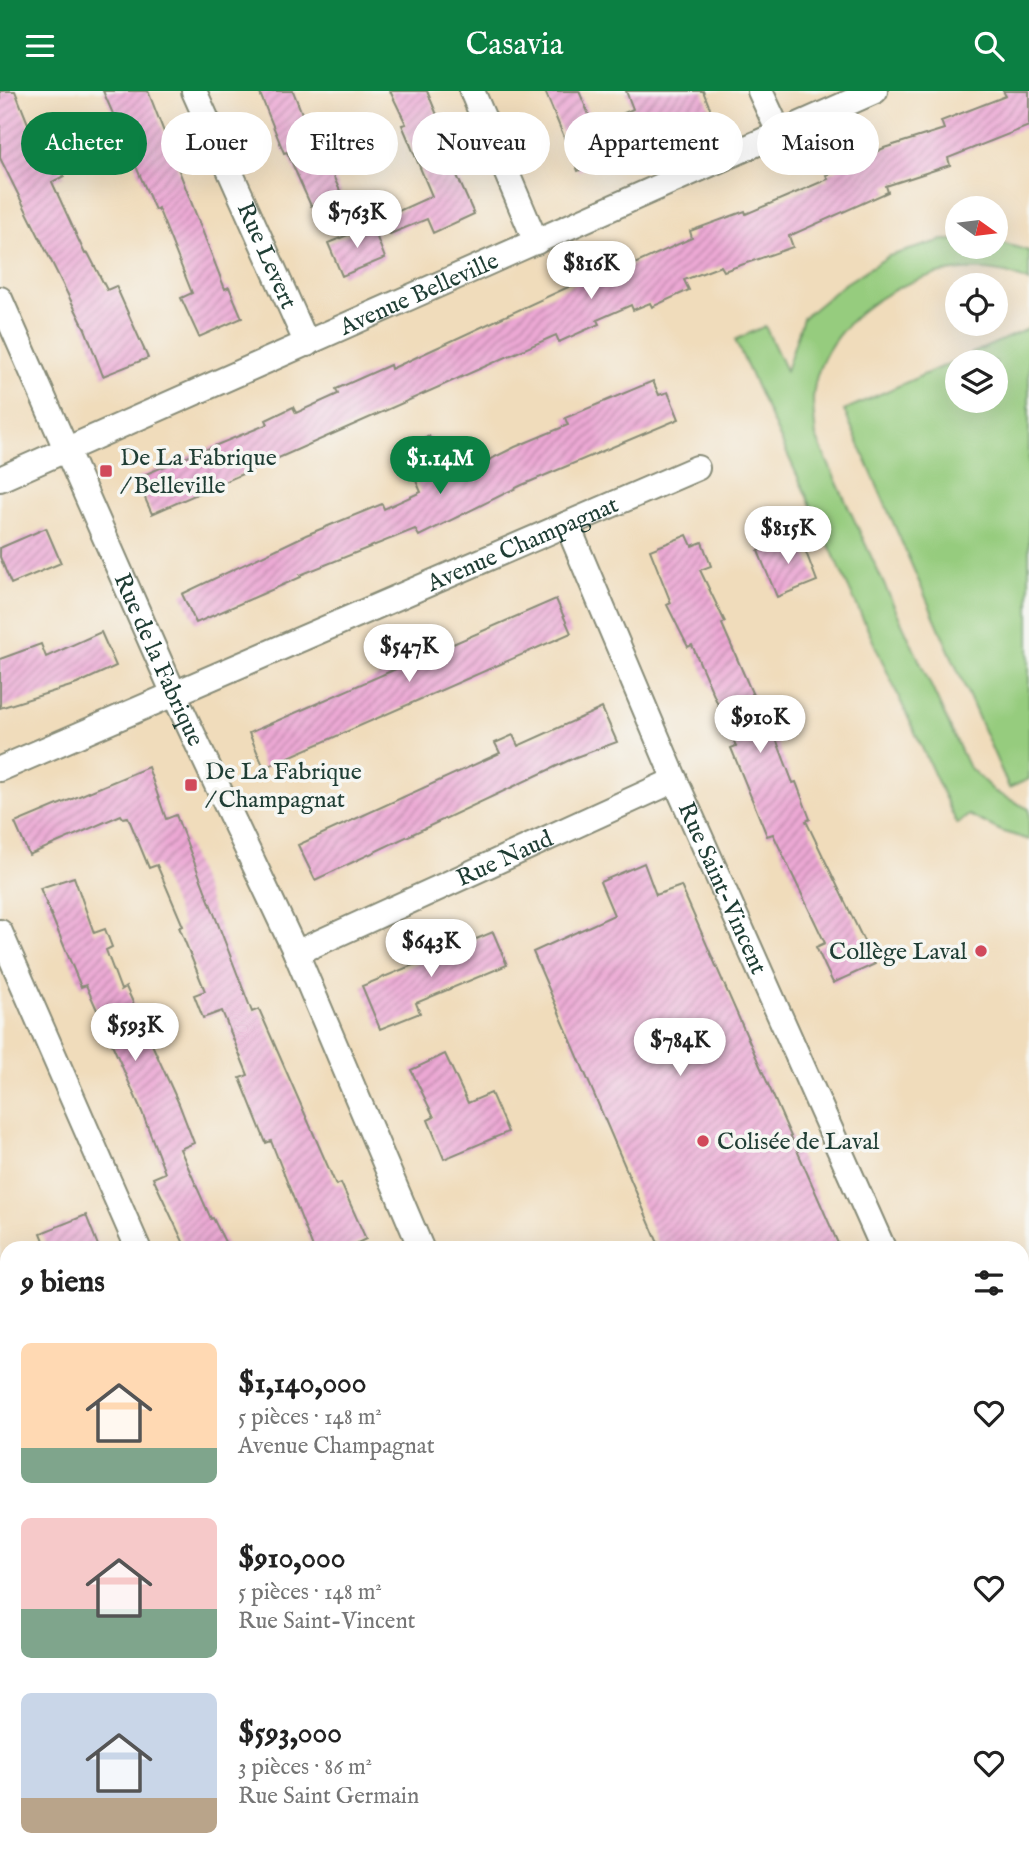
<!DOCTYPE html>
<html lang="fr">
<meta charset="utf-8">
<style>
:root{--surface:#fff;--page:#f2f2f2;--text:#222;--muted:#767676;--accent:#0b8043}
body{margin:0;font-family:"IM FELL English",serif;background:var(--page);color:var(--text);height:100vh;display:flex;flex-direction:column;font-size:26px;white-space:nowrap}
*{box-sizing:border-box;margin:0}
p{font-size:23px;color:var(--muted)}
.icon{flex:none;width:38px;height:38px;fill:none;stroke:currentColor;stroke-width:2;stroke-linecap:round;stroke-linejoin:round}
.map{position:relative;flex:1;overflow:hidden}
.drawer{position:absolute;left:0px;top:1150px;width:1029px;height:625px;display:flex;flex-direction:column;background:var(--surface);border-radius:21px 21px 0 0;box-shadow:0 7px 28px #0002}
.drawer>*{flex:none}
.top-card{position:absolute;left:21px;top:21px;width:987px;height:63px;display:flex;gap:14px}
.needle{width:46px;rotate:104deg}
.controls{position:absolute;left:945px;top:105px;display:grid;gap:14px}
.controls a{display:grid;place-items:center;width:63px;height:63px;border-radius:50%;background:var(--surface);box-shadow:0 7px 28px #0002;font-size:35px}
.price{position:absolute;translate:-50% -60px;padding:0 16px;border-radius:24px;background:#fff;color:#222;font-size:23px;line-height:46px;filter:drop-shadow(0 2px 4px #0008)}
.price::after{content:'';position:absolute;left:50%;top:42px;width:21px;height:16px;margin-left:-10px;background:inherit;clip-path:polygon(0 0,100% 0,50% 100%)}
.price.current{background:var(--accent);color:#fff}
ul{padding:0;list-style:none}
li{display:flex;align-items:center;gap:21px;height:175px;padding:0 21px}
li span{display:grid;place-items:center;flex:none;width:196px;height:140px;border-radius:10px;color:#555}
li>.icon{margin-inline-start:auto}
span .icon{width:84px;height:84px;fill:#fffc;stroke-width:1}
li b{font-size:30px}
h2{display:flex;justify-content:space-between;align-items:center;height:84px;padding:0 21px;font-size:30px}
.pill{padding:0 24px;border-radius:32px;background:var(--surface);box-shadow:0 7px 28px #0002;font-size:24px;line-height:63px}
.pill.current{background:var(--accent);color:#fff}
header{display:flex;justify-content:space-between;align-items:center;height:91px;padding:0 21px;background:var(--accent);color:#fff;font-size:32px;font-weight:600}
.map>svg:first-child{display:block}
.grass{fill:#96cc7e;stroke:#5a8459;stroke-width:2;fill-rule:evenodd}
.building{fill:url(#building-hatch)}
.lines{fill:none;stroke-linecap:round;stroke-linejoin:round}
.street-casing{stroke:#888c78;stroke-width:28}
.street{stroke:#fff;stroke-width:24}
.poi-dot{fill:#d1495b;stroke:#f6f6f2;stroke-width:2.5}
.labels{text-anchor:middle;stroke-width:7;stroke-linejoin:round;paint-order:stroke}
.street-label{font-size:24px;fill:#1f3d34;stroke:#f6f6f2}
.poi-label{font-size:24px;fill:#1f3d34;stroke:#f6f6f2;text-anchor:start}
</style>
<header><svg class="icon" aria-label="menu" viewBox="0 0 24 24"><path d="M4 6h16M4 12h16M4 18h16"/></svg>Casavia<svg class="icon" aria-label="search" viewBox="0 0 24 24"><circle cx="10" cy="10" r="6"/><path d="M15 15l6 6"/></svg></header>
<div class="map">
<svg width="1029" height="1774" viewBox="0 0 1029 1774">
<defs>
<pattern id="building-hatch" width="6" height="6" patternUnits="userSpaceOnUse" patternTransform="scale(1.75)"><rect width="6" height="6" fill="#eca8d4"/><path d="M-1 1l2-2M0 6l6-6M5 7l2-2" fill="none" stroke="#bf8aad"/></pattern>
</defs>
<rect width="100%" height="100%" fill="#f6f6f2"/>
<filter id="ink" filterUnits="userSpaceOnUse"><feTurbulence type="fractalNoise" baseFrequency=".0143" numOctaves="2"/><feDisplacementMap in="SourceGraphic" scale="14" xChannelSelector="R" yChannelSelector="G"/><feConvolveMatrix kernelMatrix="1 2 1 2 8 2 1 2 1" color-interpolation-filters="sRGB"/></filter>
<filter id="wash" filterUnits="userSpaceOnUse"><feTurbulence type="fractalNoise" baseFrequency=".00686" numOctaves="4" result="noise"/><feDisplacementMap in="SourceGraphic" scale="28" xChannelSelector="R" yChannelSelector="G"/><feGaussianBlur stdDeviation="1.57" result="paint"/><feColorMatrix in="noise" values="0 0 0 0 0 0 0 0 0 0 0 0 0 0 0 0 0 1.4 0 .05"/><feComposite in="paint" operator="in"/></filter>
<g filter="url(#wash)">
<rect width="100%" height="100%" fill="#f0dcbb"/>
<!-- grass -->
<path class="grass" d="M943 149H957V156H996V150L1029 160V191C950 150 818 216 813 308 813 320 815 334 816 346L968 675 995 701 1029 718V749L1001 740 969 724 957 733 735 249 765 235 786 280 803 227 843 194 889 165Z
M1029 237V688L1009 697 844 319ZM957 271H996V310H957Z"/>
<g id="blocks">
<!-- building -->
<path class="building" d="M0 0H15L29 35 39 30 64 85 52 91 85 163 88 162 107 199 116 195 148 267 103 285 85 238 0 67Z
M103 0H148L225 198 229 196 242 227 199 246 181 207 192 202 158 117 155 119Z
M259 0H293L317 60 321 58 341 102 311 115 287 61 284 62Z
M390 0H427L453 62 448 64 474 123 433 142 427 128 390 143 383 127 432 105 402 34 406 33Z
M545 0H579L594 36 633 18 626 0H703L711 20 661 41 658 31 621 48 626 59 578 80Z
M1003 0H1029V35L948 67 950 74 886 95 888 101 789 145 793 156 724 180 721 175 684 189 689 199 652 216 650 212 633 219 631 214 597 229 599 233 559 251 556 244 152 423 136 387 268 333 266 329 293 316 296 322 338 303 336 298 390 274 391 278 594 184 597 190 692 147 690 140 745 120 746 123 828 88 826 84 884 57 944 38 941 30 1006 5Z
M372 134 385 167 342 185 328 152Z
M653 290 659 304 668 301 679 328 522 394 419 445 415 438 300 484 301 486 196 532 182 503 306 444 382 413 384 418 421 401 402 358 429 345 449 389 515 356 568 334 565 327Z
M46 437 61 472 11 493 0 466V457Z
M799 443 817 490 777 506 758 460Z
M687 444 692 455 702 451 711 475 700 479 725 531 722 533 769 641 773 640 793 692 796 691 810 728 806 730 875 873 833 892 816 856 825 852 773 743 767 745 731 657 736 655 692 554 688 556 667 514 671 512 650 459Z
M556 508 571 542 264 677 249 642Z
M101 541 116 575 77 593 0 617V568L41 553 46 566Z
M602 617 617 651 576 666 315 789 298 754 500 662 495 652 513 644 518 655Z
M148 676 166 728 176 724 252 921 259 918 336 1094 341 1092 366 1148 347 1157H313L271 1050 266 1052 240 987 248 984 222 920 203 927 194 904 205 900 179 836 183 835 157 774 149 777 128 726 123 727 121 724 29 764 15 732Z
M644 772 656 804 681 795 840 1157H660L533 861 614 824 600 791Z
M74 786 94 842 105 838 112 856 106 859 121 899 126 896 179 1013 194 1052 180 1058 211 1128 213 1127 228 1157H186L153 1087 165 1082 142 1021 86 894 81 896 40 797Z
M493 841 507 874 416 912 420 922 380 938 362 895Z
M445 963 468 1012 491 1002 508 1041 444 1068 428 1029 434 1026 411 979Z
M86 1124 99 1157H47L41 1142Z"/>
</g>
</g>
<g filter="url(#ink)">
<use href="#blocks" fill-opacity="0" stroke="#888c78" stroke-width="2"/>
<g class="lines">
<defs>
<g id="street">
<path id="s1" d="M194 0 307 253"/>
<path d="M472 0 536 151"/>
<path d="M760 0 779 41"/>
<path id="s2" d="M0 208 174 603 296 862 421 1157"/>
<path id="s3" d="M0 388 875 0"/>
<path id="s4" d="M567 433 675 689 883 1157"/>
<path id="s5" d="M0 678 697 377"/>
<path d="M0 841 138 1157"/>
<path id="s6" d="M296 862 675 689"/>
<path d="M0 1466 7 1482"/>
<path d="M1022 1599 1029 1616"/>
<path d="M0 1622 7 1619"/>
<path d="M133 1768 136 1774"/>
<path d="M406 1768 409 1774"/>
<path d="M687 1768 690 1774"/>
</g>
</defs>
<!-- street casing -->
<use href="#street" class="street-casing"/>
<!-- street -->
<use href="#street" class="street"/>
</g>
</g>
<!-- markers -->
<g class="poi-dot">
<rect x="99" y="373" width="14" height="14" rx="3.5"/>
<rect x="184" y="687" width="14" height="14" rx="3.5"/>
<circle cx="981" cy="860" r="7"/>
<circle cx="703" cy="1050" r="7"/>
</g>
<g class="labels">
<!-- street labels -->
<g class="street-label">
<text dy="8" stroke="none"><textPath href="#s1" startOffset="180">Rue Levert</textPath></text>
<text dy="8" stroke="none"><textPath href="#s3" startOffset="458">Avenue Belleville</textPath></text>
<text dy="8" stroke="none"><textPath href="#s5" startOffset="569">Avenue Champagnat</textPath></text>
<text dy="8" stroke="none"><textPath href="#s2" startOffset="394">Rue de la Fabrique</textPath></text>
<text dy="8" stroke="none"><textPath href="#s6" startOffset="229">Rue Naud</textPath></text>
<text dy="8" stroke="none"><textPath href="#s4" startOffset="396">Rue Saint-Vincent</textPath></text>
</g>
<!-- poi labels -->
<g class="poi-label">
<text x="120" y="374">De La Fabrique<tspan x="120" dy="28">/ Belleville</tspan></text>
<text x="205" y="688">De La Fabrique<tspan x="205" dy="28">/ Champagnat</tspan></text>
<text x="967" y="868" text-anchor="end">Collège Laval</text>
<text x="717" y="1058">Colisée de Laval</text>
</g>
</g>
</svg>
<div class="controls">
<a><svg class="needle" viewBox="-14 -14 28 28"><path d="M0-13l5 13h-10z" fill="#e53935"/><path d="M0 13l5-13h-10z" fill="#767676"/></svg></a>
<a><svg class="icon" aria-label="locate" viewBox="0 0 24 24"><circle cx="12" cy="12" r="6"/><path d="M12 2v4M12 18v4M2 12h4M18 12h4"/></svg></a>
<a><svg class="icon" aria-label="layers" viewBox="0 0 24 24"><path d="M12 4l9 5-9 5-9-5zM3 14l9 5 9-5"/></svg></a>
</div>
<b class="price" style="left:357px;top:159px">$763K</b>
<b class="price" style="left:591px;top:210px">$816K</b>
<b class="price current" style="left:440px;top:405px">$1.14M</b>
<b class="price" style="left:788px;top:475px">$815K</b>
<b class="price" style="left:409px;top:593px">$547K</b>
<b class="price" style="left:760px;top:664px">$910K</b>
<b class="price" style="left:431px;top:888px">$643K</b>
<b class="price" style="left:135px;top:972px">$593K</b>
<b class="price" style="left:680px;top:987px">$784K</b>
<div class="top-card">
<a class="pill current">Acheter</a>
<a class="pill">Louer</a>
<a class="pill">Filtres</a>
<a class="pill">Nouveau</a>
<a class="pill">Appartement</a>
<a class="pill">Maison</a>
</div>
<section class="drawer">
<h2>9 biens<svg class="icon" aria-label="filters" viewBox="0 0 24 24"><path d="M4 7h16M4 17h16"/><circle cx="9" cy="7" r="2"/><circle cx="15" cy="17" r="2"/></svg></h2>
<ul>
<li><span style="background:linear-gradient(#ffd9b3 75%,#7fa58c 0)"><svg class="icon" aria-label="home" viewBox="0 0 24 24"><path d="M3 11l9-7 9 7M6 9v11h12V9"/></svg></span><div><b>$1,140,000</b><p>5 pièces · 148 m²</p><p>Avenue Champagnat</p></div><svg class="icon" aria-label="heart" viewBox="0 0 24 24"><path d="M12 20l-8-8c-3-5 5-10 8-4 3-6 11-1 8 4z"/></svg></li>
<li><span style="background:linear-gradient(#f6c9c9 65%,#7fa58c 0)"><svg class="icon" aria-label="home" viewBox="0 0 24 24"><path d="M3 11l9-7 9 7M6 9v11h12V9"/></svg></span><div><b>$910,000</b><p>5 pièces · 148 m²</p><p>Rue Saint-Vincent</p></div><svg class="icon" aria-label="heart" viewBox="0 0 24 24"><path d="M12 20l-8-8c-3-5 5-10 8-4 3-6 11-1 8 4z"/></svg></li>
<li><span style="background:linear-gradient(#c9d6e8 75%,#b9a48a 0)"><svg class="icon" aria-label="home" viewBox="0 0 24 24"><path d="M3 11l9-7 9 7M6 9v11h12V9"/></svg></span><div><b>$593,000</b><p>3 pièces · 86 m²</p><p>Rue Saint Germain</p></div><svg class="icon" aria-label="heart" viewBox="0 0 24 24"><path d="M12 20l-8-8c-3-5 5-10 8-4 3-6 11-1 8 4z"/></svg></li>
</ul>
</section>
</div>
